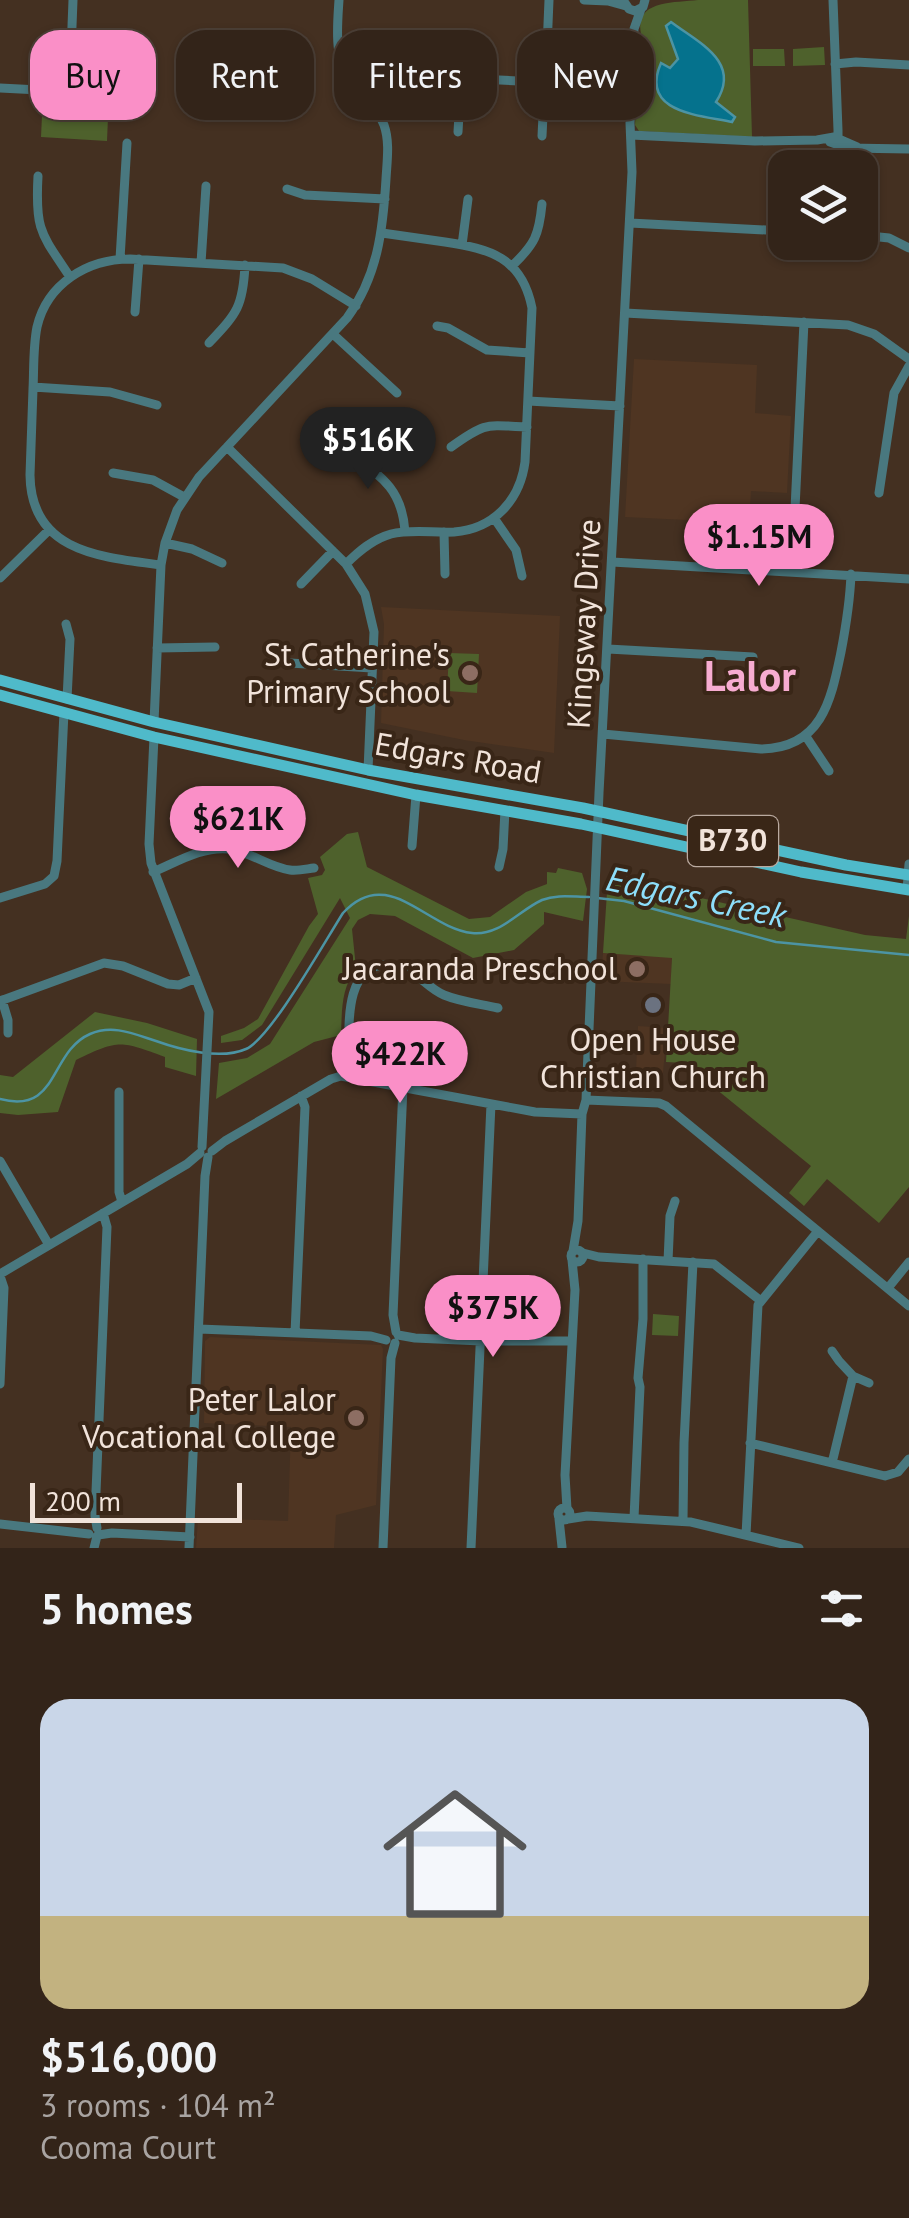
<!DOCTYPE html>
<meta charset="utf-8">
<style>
:root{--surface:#332419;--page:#3b2c22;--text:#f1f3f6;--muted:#a9a4a2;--line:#4e4138;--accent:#fa8fc7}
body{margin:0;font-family:"PT Sans",sans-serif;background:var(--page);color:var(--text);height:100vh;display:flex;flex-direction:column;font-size:38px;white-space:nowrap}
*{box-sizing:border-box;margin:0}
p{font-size:32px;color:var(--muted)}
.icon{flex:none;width:55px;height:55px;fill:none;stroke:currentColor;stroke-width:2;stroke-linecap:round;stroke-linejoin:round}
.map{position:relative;height:1548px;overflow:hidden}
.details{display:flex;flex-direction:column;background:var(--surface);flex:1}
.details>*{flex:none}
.top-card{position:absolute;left:30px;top:30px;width:850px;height:90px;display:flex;gap:20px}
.fabs{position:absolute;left:768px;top:150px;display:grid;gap:20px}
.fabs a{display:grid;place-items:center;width:110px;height:110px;border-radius:20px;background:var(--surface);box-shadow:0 2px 8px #0004,0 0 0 2px var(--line);font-size:50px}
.scale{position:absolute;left:30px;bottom:25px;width:212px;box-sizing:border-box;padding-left:10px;border:5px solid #f1e3da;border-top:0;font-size:28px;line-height:35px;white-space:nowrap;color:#f1e3da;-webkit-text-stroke:8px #392617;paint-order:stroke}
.price{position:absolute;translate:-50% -85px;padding:0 22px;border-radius:35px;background:var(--accent);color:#111;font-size:32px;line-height:65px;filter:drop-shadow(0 2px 5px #0008)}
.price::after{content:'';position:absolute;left:50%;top:60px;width:30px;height:22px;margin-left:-15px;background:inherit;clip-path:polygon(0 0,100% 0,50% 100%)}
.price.active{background:#222;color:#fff}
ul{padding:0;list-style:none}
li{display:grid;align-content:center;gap:20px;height:530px;padding:0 40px}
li+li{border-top:2px solid var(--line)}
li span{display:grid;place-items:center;height:310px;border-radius:30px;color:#555}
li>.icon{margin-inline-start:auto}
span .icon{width:180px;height:180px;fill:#fffc;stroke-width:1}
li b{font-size:42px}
h2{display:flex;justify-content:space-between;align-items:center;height:120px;padding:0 40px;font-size:42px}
.pill{padding:0 35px;border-radius:30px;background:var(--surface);box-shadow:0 2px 8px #0004,0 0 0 2px var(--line);font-size:35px;line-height:90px}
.pill.active{background:var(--accent);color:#111}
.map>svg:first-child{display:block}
.built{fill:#4f3522}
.green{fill:#4e612c}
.water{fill:#05728d;stroke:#4c94a4;stroke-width:2.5}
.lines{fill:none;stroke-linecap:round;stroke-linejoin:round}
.stream{stroke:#4c94a4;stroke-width:2.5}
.minor{stroke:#49787f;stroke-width:9}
.major{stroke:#4fbaca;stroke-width:11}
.education-dot{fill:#8d6e63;stroke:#392617;stroke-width:4}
.worship-dot{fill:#6b7280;stroke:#392617;stroke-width:4}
.labels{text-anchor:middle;stroke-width:8;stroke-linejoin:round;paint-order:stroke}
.shield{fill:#392617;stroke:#baaaa0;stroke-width:2.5}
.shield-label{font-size:30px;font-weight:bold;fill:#f1e3da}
.street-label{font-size:32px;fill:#f1e3da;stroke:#392617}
.poi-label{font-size:32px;fill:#f1e3da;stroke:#392617;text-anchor:end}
.water-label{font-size:35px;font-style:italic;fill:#8ddefa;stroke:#392617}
.district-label{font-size:42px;font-weight:bold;fill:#f7acd1;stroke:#392617}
</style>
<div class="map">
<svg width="909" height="1548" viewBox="0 0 909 1548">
<rect width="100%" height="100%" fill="#443021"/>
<!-- built -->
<path class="built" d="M634 359 757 365 755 413 791 416 787 493 751 491 749 523 625 517Z
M381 607 560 616 554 753 464 740 381 723 384 624Z
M603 953 672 957 671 984 601 981Z
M638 1026 667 1028 663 1073 636 1071Z
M490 1301 525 1302 523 1333 488 1332Z
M210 1337 381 1345 383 1349 376 1505 336 1515 334 1548H196L198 1518 288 1521 291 1427 204 1423 205 1341Z"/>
<!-- green -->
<path class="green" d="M698 0H748L752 137 639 131 635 125 641 34C634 0 673 3 698 0Z
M824 47 825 65 793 66V49Z
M753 49H784L785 66H753Z
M71 92 109 94 107 141 41 137 43 94 65 95Z
M449 653 479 654 477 693 447 691Z
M358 832 367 867 469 919 490 917 526 892 547 884V872L556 873 558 868 582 873 587 889 583 921 544 912V924L514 950 473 958 395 916 370 914 358 920 352 929 356 968C341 990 342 1009 341 1035L314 1042 216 1099 219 1063 247 1058 270 1044 350 918 340 898 262 1025 242 1040 221 1043V1036L244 1028 258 1019 309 926 318 914 308 878 322 875 325 870 320 857 347 834Z
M608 877 865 935 906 939 909 916V1187L879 1223 827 1179 804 1206 789 1193 811 1166 684 1063 666 1062 672 958 603 953Z
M95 1012 147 1023 197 1039 196 1076 165 1067V1057C120 1041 120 1039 76 1060L58 1112 18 1115 0 1113V1075L13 1077Z
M653 1314 679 1316 678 1336 652 1335Z"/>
<!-- water -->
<path class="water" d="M671 22C699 43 742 62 716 102L735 117 732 122C700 115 639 113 661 63L670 68 678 59 666 26Z"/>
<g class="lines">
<!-- stream -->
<path class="stream" d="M597 898 624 901 776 942 909 955
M0 1099C59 1115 49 1052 90 1034 113 1024 134 1034 156 1041 181 1050 221 1060 246 1049 271 1038 325 941 343 913 388 864 426 928 472 933 500 936 518 911 542 900 557 894 573 897 589 897"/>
<!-- minor -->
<path class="minor" d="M584 0 608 1 626 6
M833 0 838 130V138L836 141
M625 3 629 9 635 11 643 7 645 0
M835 64 856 62 909 65
M354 86 367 76 375 74 540 82
M0 88 59 91 66 88 70 78 73 0
M458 132 461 79
M631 135 755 141 817 140 834 137 857 147
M542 136 544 95 540 82 546 72 549 0
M830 142 847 148 909 149
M38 176C35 231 41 233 70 277
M287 189 305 195 385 199
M630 223 785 231
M860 235 889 238 909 248
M462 245 468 199
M120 259 127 143
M201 263 206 186
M512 266C535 244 539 235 542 204
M135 312 139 259
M625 313 848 325 874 334 909 359
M437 326 448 328 487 350 530 353
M334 335 397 393
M209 343C237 313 243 307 245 265
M33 387 110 392 157 405
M528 401 620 406
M227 447 346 564 365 594 374 632 368 770
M451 447C486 422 485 425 527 427
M342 448C377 474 402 485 405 532
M113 473 153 480 184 497
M879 493 894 393 909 366
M494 518 516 550 522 576
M444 532 445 574
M165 543 192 549 222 563
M612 562 909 579
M346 564C359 551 373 539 391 534 411 529 433 533 454 532 494 529 520 500 525 462L532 308C522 257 490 249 445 242 424 239 403 236 382 233
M161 565C100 557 31 552 30 475 31 446 32 418 33 389 34 369 33 347 37 327 47 284 87 259 130 259L283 268 312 279 356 306
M792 571 804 322
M0 578 49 530
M301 584 333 551
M66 624 70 639 67 699
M157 648 215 647
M608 649 753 657
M290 663 372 668
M154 722 161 565 165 543 177 510 199 477 347 318C378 276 383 229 386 179 387 161 390 142 384 125 378 109 366 100 356 88 333 63 337 31 339 0
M603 734 761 749C822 748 831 700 841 652 846 626 850 601 851 574
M805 735 829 771
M154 737 149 844 151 863 209 1012 202 1147
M412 846 416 795
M499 867 503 849 505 810
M153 872C177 862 202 846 229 849 251 852 269 867 290 870 298 871 306 869 314 868
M907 890 909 864
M0 898 45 884 54 876 57 861 64 712
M2 1000 8 1020V1033
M0 1001 104 963 123 966 168 984 179 985 196 978
M350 1077C350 1042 337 953 398 966 416 970 427 988 444 995 461 1002 481 1004 498 1008
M119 1092V1192L122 1202
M586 1100 659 1103 666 1106 909 1306
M212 1151 225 1141 331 1079 341 1076 535 1112 582 1114
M0 1161 49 1245
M571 1256a6 6 0 1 1 12 0a6 6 0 1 1-12 0Z
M573 1251 578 1221 582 1114 586 1100 599 793 632 172 630 123 634 29 641 9
M583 1253 599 1257 714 1264 761 1301
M668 1261 670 1216 675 1201
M0 1274 187 1164 200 1153
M0 1276 4 1288 0 1384
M888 1288 909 1262
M199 1329 371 1336 386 1340
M396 1332 393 1315 403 1087
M295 1333 305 1107 301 1096
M398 1335 415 1338 481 1341H572
M832 1351 839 1361 853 1376 832 1463
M853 1376 869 1383
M750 1443 885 1476 898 1472 909 1459
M558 1514a6 6 0 1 1 12 0a6 6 0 1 1-12 0Z
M567 1509 565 1475 575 1290 572 1260
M634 1518 640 1387 638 1378 643 1319V1259
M559 1519 562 1547
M568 1519 587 1516 691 1522 799 1548
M683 1521 684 1443 693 1262
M0 1524 89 1534
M97 1528 95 1516 107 1227 103 1213
M98 1535 112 1533 190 1537
M746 1535 758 1305 818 1231
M94 1548 97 1536
M189 1548 205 1176 208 1157
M383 1548 391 1358 395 1343
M471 1548 491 1104"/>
<!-- major -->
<path class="major" d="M0 680 154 722 368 770 583 808 846 865 909 875
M0 695 154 737 416 795 581 824 801 872 909 890"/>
</g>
<!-- markers -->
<g class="education-dot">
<circle cx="470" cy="673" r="10"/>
<circle cx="637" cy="969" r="10"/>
<circle cx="356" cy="1418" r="10"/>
</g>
<circle class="worship-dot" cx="653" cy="1005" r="10"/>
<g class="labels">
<!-- shield labels -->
<rect class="shield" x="688" y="816" width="90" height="50" rx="8"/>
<g class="shield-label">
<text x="733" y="851">B730</text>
</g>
<!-- street labels -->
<g class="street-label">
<text transform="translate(584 624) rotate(-87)" y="11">Kingsway Drive</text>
<text transform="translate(458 758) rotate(10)" y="11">Edgars Road</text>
</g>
<!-- poi labels -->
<g class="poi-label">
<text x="450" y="666">St Catherine's<tspan x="450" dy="37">Primary School</tspan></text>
<text x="617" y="980">Jacaranda Preschool</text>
<text x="653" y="1051" text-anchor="middle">Open House<tspan x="653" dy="37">Christian Church</tspan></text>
<text x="336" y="1411">Peter Lalor<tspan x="336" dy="37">Vocational College</tspan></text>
</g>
<!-- water labels -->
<g class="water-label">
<text transform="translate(696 897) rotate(12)" y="12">Edgars Creek</text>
</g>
<!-- district labels -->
<g class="district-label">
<text x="750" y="691">Lalor</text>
</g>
</g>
</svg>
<div class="fabs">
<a><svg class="icon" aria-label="layers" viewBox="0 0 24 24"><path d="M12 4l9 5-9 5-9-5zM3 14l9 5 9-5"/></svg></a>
</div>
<div class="scale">200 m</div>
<b class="price active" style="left:368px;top:492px">$516K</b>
<b class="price" style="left:759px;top:589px">$1.15M</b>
<b class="price" style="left:238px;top:871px">$621K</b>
<b class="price" style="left:400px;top:1106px">$422K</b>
<b class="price" style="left:493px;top:1360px">$375K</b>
<div class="top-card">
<a class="pill active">Buy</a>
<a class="pill">Rent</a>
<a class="pill">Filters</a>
<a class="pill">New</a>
</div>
</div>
<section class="details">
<h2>5 homes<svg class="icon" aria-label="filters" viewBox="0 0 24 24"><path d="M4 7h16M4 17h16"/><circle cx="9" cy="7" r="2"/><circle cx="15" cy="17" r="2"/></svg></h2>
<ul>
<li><span style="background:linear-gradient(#c9d6e8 70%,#c2b280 0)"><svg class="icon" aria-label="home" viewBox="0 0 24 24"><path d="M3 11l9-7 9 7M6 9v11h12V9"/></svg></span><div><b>$516,000</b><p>3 rooms · 104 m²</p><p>Cooma Court</p></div></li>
</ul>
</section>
